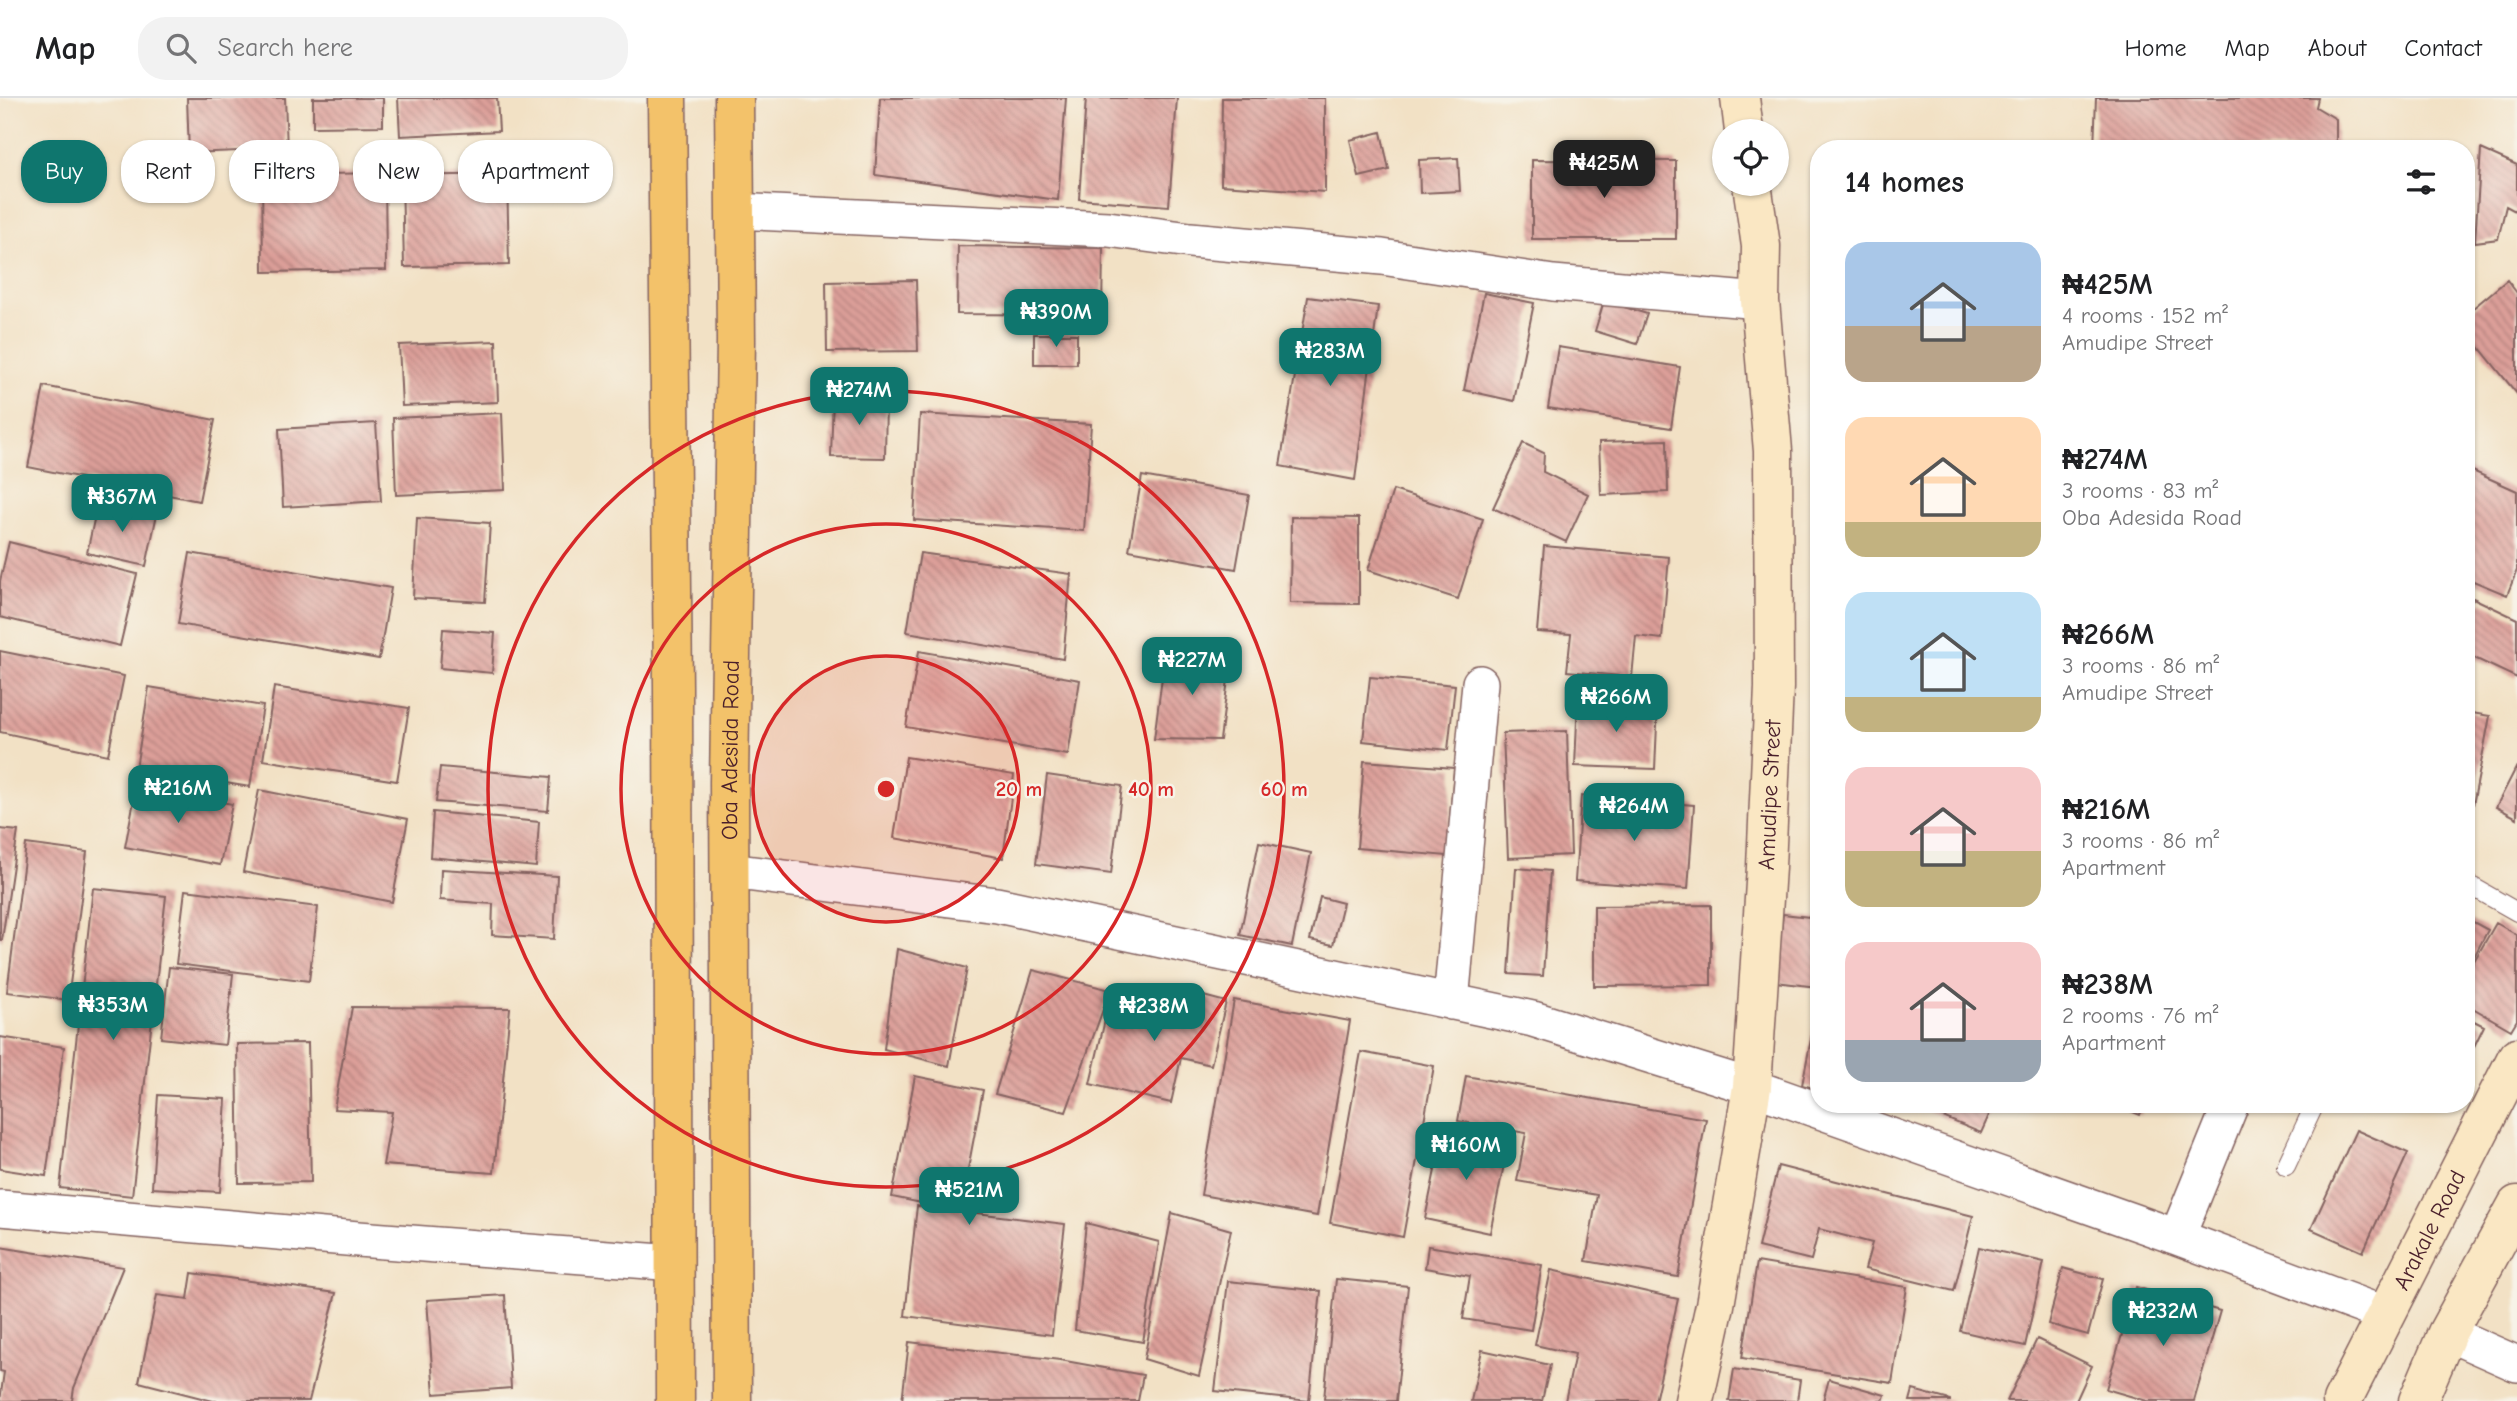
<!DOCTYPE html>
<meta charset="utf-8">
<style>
:root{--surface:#fff;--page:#f2f2f2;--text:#202124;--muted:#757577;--line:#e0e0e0;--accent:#0f766e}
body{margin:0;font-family:"Comic Neue",sans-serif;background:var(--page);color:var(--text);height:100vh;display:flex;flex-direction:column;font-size:26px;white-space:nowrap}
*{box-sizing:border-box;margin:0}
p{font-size:23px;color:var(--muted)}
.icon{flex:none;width:38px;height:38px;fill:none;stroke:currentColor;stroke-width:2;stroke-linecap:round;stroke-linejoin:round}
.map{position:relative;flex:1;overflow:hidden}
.panel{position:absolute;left:1810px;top:42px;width:665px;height:973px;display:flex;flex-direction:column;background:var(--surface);border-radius:28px;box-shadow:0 2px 5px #0004}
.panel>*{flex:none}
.hud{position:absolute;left:21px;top:42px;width:665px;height:63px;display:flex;gap:14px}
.controls{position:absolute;left:1712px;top:21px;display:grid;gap:14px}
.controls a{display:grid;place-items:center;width:77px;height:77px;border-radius:50%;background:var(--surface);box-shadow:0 2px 5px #0004;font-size:35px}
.price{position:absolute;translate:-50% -60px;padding:0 16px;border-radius:14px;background:var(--accent);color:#fff;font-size:23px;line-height:46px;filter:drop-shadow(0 2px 4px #0008)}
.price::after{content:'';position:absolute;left:50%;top:42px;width:21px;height:16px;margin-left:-10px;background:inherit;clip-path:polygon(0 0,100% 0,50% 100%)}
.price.on{background:#222;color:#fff}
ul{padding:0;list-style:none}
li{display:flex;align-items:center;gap:21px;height:175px;padding:0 35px}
li span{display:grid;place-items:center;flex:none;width:196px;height:140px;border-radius:21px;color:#555}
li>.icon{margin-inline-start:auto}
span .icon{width:84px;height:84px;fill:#fffc;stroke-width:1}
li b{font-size:30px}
h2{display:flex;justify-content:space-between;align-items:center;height:84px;padding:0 35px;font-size:30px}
.pill{padding:0 24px;border-radius:28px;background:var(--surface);box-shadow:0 2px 5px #0004;font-size:24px;line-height:63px}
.pill.on{background:var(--accent);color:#fff}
header{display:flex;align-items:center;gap:42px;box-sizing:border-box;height:98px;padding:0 35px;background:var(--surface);border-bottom:2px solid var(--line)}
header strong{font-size:33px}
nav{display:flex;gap:38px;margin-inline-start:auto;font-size:24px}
.search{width:490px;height:63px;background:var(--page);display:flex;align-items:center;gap:18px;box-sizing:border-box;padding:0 24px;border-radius:28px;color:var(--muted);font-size:26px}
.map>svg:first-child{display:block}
.building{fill:url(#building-back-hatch)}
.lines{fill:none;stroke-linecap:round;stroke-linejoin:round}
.lane-casing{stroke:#856361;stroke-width:20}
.street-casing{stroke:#856361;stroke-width:38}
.secondary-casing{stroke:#856361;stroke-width:41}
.primary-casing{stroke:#856361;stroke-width:41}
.lane{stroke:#fff;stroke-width:18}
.street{stroke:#fff;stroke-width:35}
.secondary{stroke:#fae7c3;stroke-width:38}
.primary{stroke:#f3c26a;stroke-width:38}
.ring{fill:none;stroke:#d62828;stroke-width:3.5}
.labels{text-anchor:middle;stroke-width:5;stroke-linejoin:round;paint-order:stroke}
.street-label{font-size:23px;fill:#4a1f2b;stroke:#f7f3e8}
.centre{fill:#d62828;stroke:#f7f3e8;stroke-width:3.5}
.ring-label{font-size:21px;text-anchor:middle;font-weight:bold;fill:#d62828;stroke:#f7f3e8;stroke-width:5;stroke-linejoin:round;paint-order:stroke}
</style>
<header>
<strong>Map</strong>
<div class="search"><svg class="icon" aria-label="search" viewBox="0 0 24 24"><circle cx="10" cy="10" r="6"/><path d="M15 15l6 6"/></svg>Search here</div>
<nav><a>Home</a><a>Map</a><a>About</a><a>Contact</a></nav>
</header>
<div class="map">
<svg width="2517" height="1303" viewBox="0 0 2517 1303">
<defs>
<pattern id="building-back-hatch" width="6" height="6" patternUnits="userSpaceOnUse" patternTransform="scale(1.75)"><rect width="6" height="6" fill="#dc9f99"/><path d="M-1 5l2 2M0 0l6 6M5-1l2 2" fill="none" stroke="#b4817d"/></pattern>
</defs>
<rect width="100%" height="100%" fill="#f7f3e8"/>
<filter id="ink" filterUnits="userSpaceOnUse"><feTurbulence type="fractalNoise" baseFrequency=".0143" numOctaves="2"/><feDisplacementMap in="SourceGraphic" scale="14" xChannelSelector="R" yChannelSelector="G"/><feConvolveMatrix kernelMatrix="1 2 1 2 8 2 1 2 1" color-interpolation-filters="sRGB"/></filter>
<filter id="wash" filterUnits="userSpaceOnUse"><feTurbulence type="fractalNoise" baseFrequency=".00686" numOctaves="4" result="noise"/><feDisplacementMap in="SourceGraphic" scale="28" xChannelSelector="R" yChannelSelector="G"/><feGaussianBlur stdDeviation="1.57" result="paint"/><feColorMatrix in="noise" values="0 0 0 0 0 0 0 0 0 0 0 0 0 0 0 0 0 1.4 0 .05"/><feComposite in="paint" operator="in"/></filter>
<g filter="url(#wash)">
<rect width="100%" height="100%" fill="#f2e1c5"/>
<g id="blocks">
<!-- building -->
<path class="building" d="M187 0H285L287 51 189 55Z
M313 0H383V28L313 29Z
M398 0H497L499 33 400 38Z
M880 0H1066L1058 102 875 77Z
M1086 0H1177L1169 108 1079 101Z
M1222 0H1325V94L1221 87Z
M2096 0H2318L2316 9 2336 21V51H2094Z
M1381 34 1389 72 1359 79 1350 42Z
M2481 51 2517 67V114L2506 108 2498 141 2475 144Z
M1458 60 1460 93 1420 95 1419 62Z
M1532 62 1676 63V141H1532Z
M385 75 386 172 263 174 262 77Z
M507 76 509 167 404 169 402 78Z
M958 148 1103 150 1102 217 957 216Z
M916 182 918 253 827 254 826 184Z
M2507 182 2517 195V296L2466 233V216Z
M1484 195 1534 205 1514 303 1464 292Z
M1308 199 1378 208 1355 382 1280 368Z
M1604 203 1647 216 1637 246 1595 233Z
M1034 236H1077V266H1034Z
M496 243 498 304 402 308 399 247Z
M1558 249 1680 269 1671 330 1548 310Z
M44 288 215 322 199 403 28 369Z
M833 298 886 300 885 360 831 359Z
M502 315 505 392 396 397 393 320Z
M920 316 1091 326 1084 433 914 422Z
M376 325 381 403 283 409 279 331Z
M1667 342 1668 394 1601 397 1599 344Z
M1523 345 1544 355 1543 374 1588 396 1566 444 1493 410Z
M2466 370 2517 393V472L2507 497 2466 480Z
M1142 378 1249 397 1236 471 1129 452Z
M1393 392 1483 421 1458 501 1368 472Z
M98 403 157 416 146 468 87 455Z
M1291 419 1359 420V506L1290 505Z
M417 420 490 425 485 504 413 500Z
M9 444 137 476 120 548 0 519V483Z
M1544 448 1669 459 1662 541 1636 538 1632 579 1567 573 1571 536 1537 534Z
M190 455 391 490 379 561 178 526Z
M920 455 1071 476 1063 561 907 534Z
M2473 500 2517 521V580L2466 556V516Z
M443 531 495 535 492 575 440 570Z
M0 553 124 578 108 657 0 634Z
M919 553 1080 582 1068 657 906 629Z
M1165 556 1231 559 1220 642 1154 641Z
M1370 579 1455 587 1448 652 1363 643Z
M149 589 263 608 250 689 136 670Z
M274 589 409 610 397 683 263 662Z
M1578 600 1658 604 1655 671 1575 668Z
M2466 614 2490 618 2469 728H2466Z
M1567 633 1571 757 1508 760 1503 635Z
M906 659 1014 677 1003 760 894 740Z
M1364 663 1454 670 1447 758 1357 750Z
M2517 668V720L2496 709Z
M440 669 551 679 548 713 436 704Z
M1047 677 1122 688 1111 776 1036 766Z
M137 687 232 706 220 767 125 749Z
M259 692 408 721 392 804 243 774Z
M1581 698 1694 707 1688 791 1575 783Z
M433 714 539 724 536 769 430 759Z
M0 731 18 733 2 842H0Z
M1259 744 1311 755 1292 848 1240 837Z
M26 746 87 754 68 902 7 894Z
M1516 770 1550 773 1543 878 1509 876Z
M441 771 557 778 554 841 492 837 493 806 440 802Z
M93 790 166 798 132 1098 60 1090Z
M185 792 318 809 309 883 176 866Z
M1320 799 1343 805 1333 847 1310 842Z
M1711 807V887L1594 888V808Z
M1783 816 1818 820V889L1776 884Z
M2466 820 2488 832 2466 874Z
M2496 825 2517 837V922L2511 932 2466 906V877Z
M897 851 967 870 949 968 884 951Z
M169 869 233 876 225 947 161 940Z
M1033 872 1110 892 1066 1014 995 996Z
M1112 892 1192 911 1196 896 1226 904 1211 967 1181 960 1171 1005 1090 986Z
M1234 902 1350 923 1317 1118 1201 1097Z
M352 909 510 910 494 1075 383 1067 392 1014 334 1011Z
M1817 911 1818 912V991L1802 987Z
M2466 919 2484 928 2466 965Z
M0 939 64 949 46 1078 0 1071Z
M308 945 311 1084 239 1085 237 946Z
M1361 954 1434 968 1403 1139 1330 1125Z
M915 978 983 992 960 1113 1065 1126 1052 1237 905 1218 917 1108 956 1112 892 1099Z
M1466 978 1706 1021 1678 1179 1586 1163 1597 1097 1517 1083 1526 1035 1458 1023Z
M158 997 226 1001 220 1094 152 1090Z
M1928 1006H1994L1981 1035 1926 1012Z
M2113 1006H2144L2140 1017Z
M2356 1032 2408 1055 2363 1154 2311 1131Z
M1443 1033 1508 1047 1490 1135 1425 1121Z
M1778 1068 1973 1118 1954 1193 1865 1171 1872 1145 1819 1131 1811 1162 1758 1149Z
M1172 1115 1231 1132 1199 1278 1144 1261Z
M1086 1125 1159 1144 1143 1244 1075 1232Z
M1428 1148 1542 1167 1531 1232 1463 1221 1470 1178 1425 1170Z
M0 1149 123 1169 74 1290 72 1303H0L4 1274 0 1273Z
M1979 1149 2044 1164 2025 1248 1960 1233Z
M1757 1164 1907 1189 1892 1285 1742 1260Z
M2063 1170 2103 1181 2088 1237 2048 1226Z
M1551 1172 1678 1201 1655 1303H1565L1575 1256 1535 1247Z
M192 1175 336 1195 309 1303H213L139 1284 157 1197 188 1201Z
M1336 1181 1408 1188 1396 1303 1324 1301Z
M1228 1183 1321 1193 1309 1303 1215 1293Z
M2136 1189 2220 1213 2194 1303H2147L2106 1291Z
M505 1197 511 1290 434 1296 427 1202Z
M2037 1241 2092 1268 2076 1303H2007Z
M909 1244 1060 1262 1143 1277 1138 1303H902Z
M1482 1252 1550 1267 1542 1303H1471Z
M1734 1271 1800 1282 1797 1303H1729Z
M1829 1281 1885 1297 1883 1303H1823Z
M1913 1292 1950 1302V1303H1910Z"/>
</g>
</g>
<g filter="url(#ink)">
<use href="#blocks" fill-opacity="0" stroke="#856361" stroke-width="2"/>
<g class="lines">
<defs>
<path id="lane" d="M2466 785 2517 814
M2286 1068 2315 1006"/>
<path id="street" d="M735 113 1108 131 1190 142 1382 159 1553 185 1760 203
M730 773 997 807 1533 921 1752 989 2177 1139 2386 1217
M1451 904 1480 585
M0 1110 358 1141 675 1165
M2177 1139 2231 1006
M2447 1235 2517 1266"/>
<g id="secondary">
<path d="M1740 0 1744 33"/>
<path id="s1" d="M1694 1303 1715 1207 1752 989 1766 769 1774 589 1773 353 1760 203 1761 148 1752 86"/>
<path id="s2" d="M2342 1303 2517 959"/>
<path d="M2418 1303 2447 1235 2517 1107"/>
</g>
<g id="primary">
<path d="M667 0 673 589 675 1303"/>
<path id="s3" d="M732 1303 729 684 736 243 734 0"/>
</g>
</defs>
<!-- lane casing -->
<use href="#lane" class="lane-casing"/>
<!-- street casing -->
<use href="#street" class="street-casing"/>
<!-- secondary casing -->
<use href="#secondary" class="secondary-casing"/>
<!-- primary casing -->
<use href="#primary" class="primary-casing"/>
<!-- lane -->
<use href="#lane" class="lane"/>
<!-- street -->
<use href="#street" class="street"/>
<!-- secondary -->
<use href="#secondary" class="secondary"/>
<!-- primary -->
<use href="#primary" class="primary"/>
</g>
</g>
<!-- distance rings -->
<circle cx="886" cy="691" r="133" fill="#d62828" fill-opacity=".12"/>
<g class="ring">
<circle cx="886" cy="691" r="133"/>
<circle cx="886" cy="691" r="265"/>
<circle cx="886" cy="691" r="398"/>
</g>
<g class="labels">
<!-- street labels -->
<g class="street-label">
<text dy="8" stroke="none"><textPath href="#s3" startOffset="651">Oba Adesida Road</textPath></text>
<text dy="8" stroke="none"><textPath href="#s1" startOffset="612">Amudipe Street</textPath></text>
<text dy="8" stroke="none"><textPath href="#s2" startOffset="192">Arakale Road</textPath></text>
</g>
</g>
<circle cx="886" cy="691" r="10" class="centre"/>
<g class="ring-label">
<text x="1019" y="698">20 m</text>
<text x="1151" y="698">40 m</text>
<text x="1284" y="698">60 m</text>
</g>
</svg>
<div class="controls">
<a><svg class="icon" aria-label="locate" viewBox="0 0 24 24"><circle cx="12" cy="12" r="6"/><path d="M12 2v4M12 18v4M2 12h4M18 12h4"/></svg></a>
</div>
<b class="price on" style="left:1604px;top:102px">₦425M</b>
<b class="price" style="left:1056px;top:251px">₦390M</b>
<b class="price" style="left:1330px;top:290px">₦283M</b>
<b class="price" style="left:859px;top:329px">₦274M</b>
<b class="price" style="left:122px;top:436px">₦367M</b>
<b class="price" style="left:1192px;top:599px">₦227M</b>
<b class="price" style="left:1616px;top:636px">₦266M</b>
<b class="price" style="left:178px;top:727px">₦216M</b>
<b class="price" style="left:1634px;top:745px">₦264M</b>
<b class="price" style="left:113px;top:944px">₦353M</b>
<b class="price" style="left:1154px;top:945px">₦238M</b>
<b class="price" style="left:1466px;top:1084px">₦160M</b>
<b class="price" style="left:969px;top:1129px">₦521M</b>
<b class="price" style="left:2163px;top:1250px">₦232M</b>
<div class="hud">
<a class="pill on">Buy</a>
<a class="pill">Rent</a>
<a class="pill">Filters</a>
<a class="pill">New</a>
<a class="pill">Apartment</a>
</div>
<section class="panel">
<h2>14 homes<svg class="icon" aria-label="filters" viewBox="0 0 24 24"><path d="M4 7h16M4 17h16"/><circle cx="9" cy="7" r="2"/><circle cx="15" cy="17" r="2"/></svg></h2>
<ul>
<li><span style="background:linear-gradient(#a9c7e8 60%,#b9a48a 0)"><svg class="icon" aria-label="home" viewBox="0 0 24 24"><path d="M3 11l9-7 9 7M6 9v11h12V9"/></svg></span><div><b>₦425M</b><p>4 rooms · 152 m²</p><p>Amudipe Street</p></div></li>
<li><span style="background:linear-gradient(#ffd9b3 75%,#c2b280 0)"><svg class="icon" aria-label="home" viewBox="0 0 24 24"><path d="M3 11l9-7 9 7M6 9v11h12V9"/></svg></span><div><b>₦274M</b><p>3 rooms · 83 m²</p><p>Oba Adesida Road</p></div></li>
<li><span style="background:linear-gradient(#bfe0f5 75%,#c2b280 0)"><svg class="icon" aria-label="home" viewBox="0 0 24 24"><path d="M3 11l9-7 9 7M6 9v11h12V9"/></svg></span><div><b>₦266M</b><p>3 rooms · 86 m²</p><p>Amudipe Street</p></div></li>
<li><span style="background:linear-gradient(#f6c9c9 60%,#c2b280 0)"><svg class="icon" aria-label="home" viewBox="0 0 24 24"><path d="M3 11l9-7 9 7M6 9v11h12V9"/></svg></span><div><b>₦216M</b><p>3 rooms · 86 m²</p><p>Apartment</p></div></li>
<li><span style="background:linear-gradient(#f6c9c9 70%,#9aa5b1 0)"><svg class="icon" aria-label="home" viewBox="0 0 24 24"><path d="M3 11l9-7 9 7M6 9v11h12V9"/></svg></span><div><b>₦238M</b><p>2 rooms · 76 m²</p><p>Apartment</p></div></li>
</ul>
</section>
</div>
